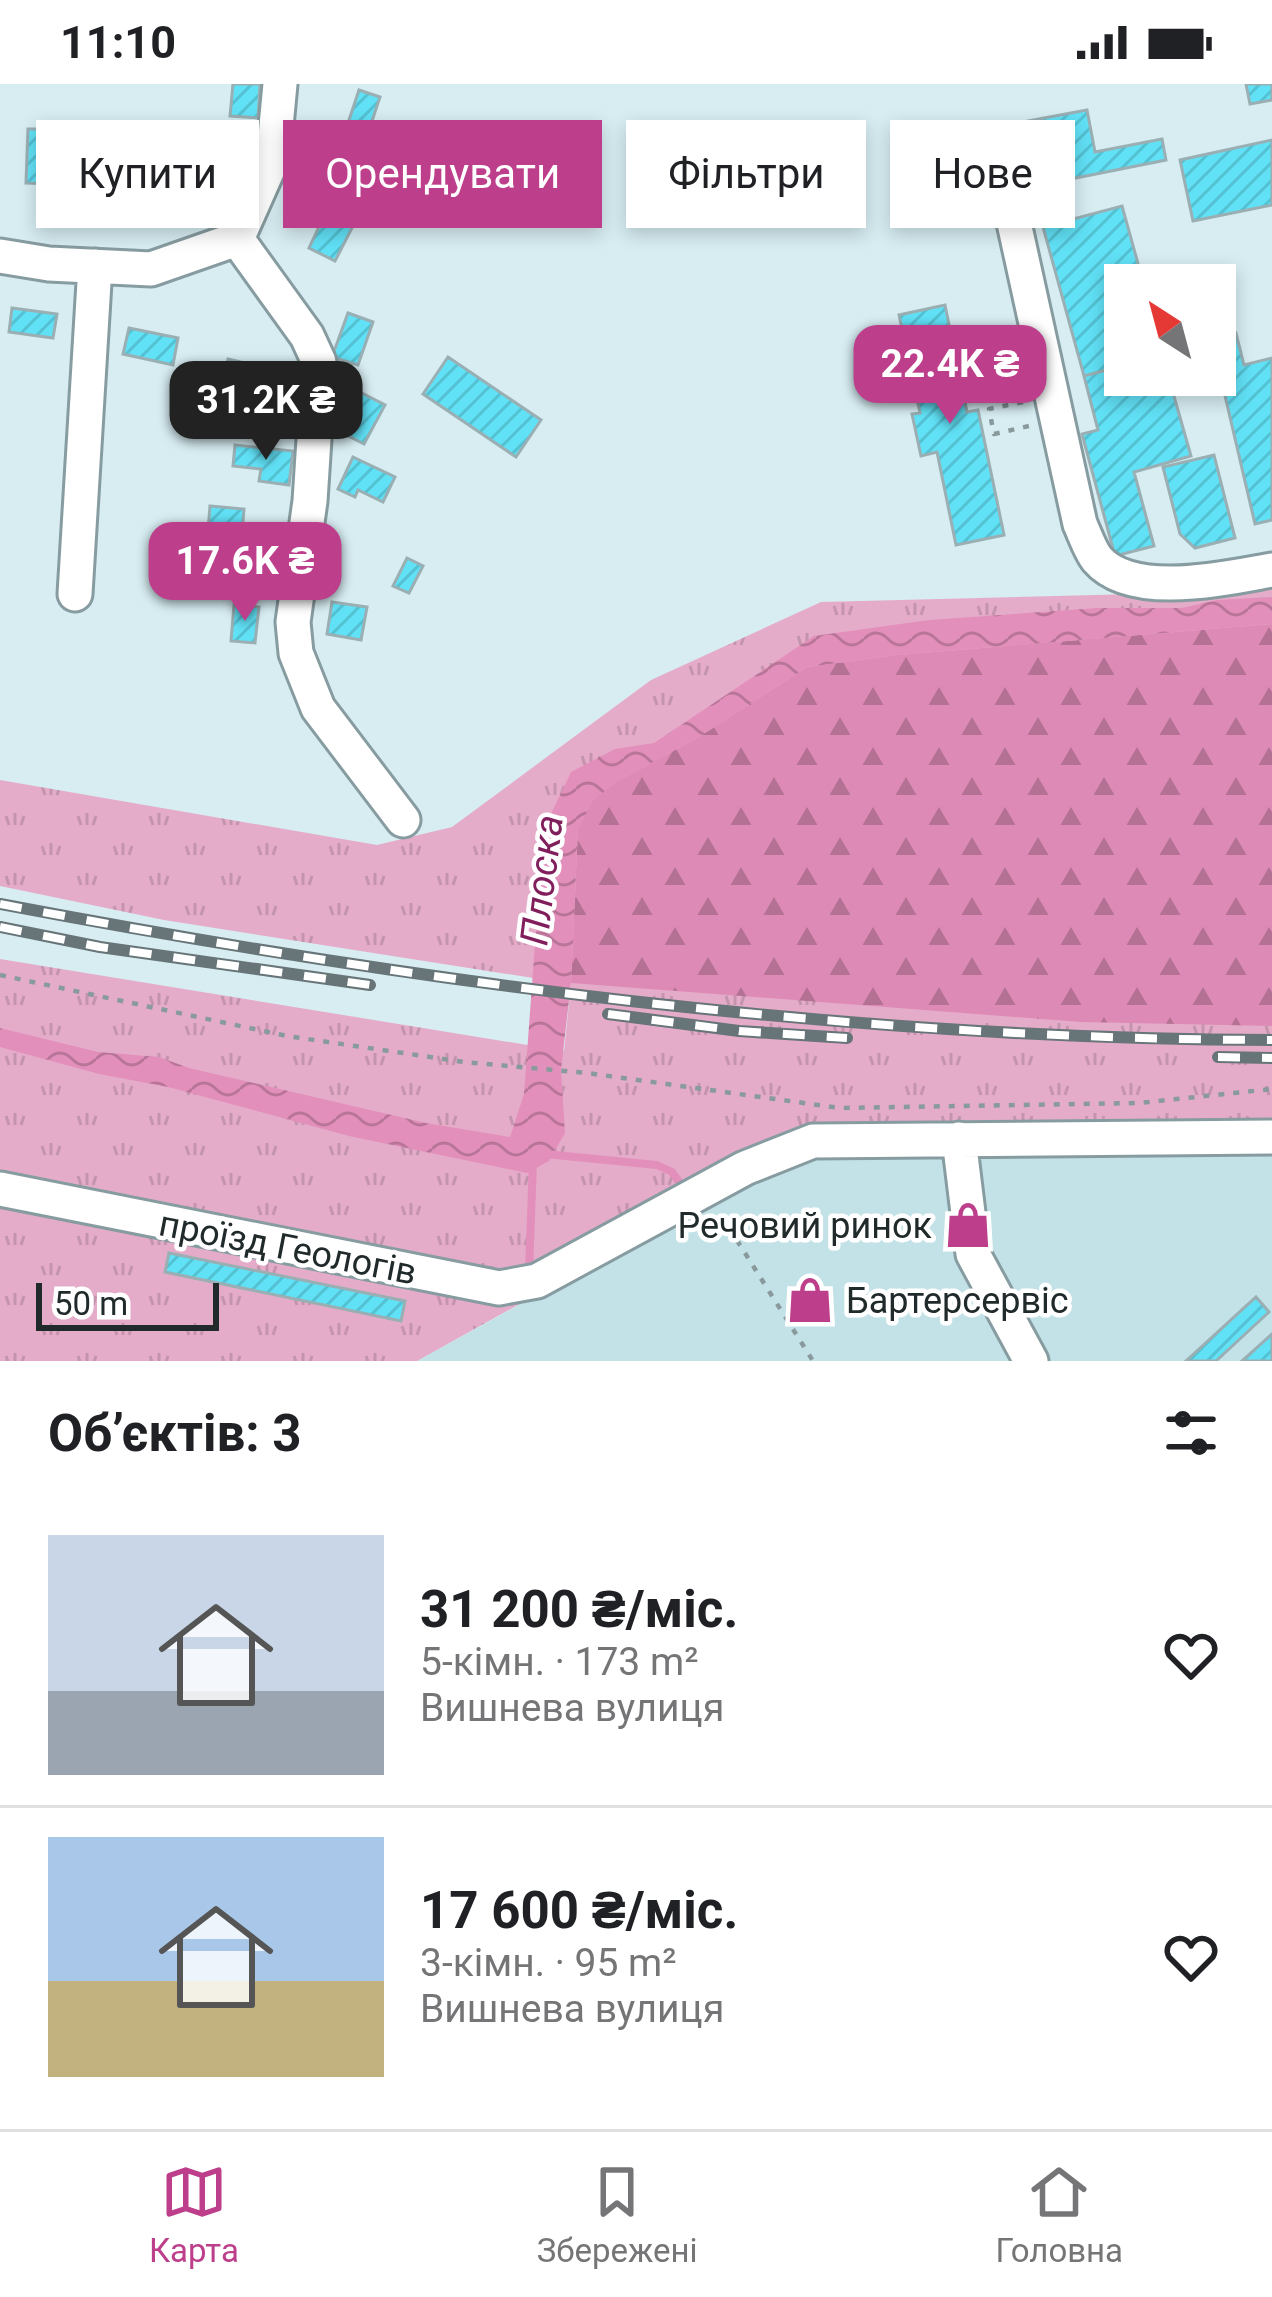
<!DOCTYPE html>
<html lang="uk">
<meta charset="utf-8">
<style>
:root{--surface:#fff;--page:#f2f2f2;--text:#202124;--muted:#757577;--line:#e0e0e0;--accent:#bd3e8a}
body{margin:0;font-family:Roboto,sans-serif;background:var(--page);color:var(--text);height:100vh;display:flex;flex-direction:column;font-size:45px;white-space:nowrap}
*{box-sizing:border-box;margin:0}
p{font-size:39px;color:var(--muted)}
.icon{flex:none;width:66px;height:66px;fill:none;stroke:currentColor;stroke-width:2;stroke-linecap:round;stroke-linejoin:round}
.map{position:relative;height:1277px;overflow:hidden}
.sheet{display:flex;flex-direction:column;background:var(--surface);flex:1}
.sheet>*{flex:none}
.guide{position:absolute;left:36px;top:36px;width:1200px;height:108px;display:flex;gap:24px}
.needle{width:78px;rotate:324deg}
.tools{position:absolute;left:1104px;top:180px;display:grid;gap:24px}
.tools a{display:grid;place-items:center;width:132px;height:132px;border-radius:0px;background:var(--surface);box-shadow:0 6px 18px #0003;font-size:60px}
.scale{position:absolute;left:36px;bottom:30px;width:183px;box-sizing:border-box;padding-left:12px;border:6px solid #212a2b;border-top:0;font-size:33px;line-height:42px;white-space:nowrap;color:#212a2b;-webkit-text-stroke:9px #fff;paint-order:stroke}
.price{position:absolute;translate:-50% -102px;padding:0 27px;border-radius:24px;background:var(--accent);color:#fff;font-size:39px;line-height:78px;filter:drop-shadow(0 3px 6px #0008)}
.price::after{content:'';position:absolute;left:50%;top:72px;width:36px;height:27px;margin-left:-18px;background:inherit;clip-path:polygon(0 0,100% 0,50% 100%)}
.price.on{background:#222;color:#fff}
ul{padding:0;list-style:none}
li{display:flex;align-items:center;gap:36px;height:300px;padding:0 48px}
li+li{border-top:3px solid var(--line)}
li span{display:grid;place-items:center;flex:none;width:336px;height:240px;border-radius:0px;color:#555}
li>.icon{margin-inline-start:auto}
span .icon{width:144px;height:144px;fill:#fffc;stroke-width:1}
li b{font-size:51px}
h2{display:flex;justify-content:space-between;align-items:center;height:144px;padding:0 48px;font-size:51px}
.chip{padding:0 42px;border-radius:0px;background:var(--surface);box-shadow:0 6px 18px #0003;font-size:42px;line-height:108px}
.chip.on{background:var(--accent);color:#fff}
.status{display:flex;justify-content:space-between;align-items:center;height:84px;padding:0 60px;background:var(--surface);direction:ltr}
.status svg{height:33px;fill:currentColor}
.dock{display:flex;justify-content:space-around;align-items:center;height:168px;border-top:3px solid var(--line);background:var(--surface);font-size:33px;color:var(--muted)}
.dock a{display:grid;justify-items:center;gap:6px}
.dock .on{color:var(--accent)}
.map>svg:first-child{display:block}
.built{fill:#c3e2e8}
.grass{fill:url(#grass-tufts)}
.forest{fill:url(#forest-firs)}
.water{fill:url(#water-waves)}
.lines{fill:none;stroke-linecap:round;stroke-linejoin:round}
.stream{stroke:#e38fbb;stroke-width:8}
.building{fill:url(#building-hatch);stroke:#99afb3;stroke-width:3}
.minor-casing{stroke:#879ca0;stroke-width:39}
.path{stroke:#899a9d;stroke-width:4.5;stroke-dasharray:6 9;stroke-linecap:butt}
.minor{stroke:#fff;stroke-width:33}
.rail-casing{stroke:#677578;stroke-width:12}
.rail{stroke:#fff;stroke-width:8;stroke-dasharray:22;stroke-linecap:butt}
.labels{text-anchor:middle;stroke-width:9;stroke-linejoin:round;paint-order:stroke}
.poi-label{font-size:36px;fill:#212a2b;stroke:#fff;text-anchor:end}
.street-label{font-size:36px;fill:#212a2b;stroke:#fff}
.water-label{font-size:39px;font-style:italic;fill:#811f5c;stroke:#fff}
</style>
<div class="status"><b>11:10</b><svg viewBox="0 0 49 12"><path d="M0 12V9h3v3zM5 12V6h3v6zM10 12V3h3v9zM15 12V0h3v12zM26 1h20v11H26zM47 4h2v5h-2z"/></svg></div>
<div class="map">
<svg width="1272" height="1277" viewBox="0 0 1272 1277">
<defs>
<pattern id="grass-tufts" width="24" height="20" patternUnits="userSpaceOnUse" patternTransform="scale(3)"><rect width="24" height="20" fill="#e5acc9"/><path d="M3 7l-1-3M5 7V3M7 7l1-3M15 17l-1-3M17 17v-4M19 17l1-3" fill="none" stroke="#c494ad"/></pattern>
<pattern id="forest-firs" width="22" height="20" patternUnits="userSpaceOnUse" patternTransform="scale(3)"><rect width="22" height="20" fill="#de8ab6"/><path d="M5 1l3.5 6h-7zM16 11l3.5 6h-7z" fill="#b47194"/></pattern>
<pattern id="water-waves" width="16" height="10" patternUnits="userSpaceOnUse" patternTransform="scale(3)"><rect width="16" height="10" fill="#e38fbb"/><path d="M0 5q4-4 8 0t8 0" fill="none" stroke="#b87598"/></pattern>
<pattern id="building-hatch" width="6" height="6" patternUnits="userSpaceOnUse" patternTransform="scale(3)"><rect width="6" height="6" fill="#61e1f6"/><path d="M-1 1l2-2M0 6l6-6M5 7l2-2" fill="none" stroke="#54c1d3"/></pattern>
</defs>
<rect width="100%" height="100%" fill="#d7edf2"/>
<!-- built -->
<path class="built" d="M1272 1064V1277H417L750 1094 815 1068Z"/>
<!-- grass -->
<path class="grass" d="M1272 500V1053L813 1057 417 1277H0V875L564 967 571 900 164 836 0 802V696L377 761 452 743 651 596 821 518 1213 508Z"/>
<!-- forest -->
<path class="forest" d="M1272 540V942L1081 938 571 899 578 745 592 717 614 699 699 653 807 583 898 571Z"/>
<!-- water -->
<path class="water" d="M1272 513V540L898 571 807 583 699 653 614 699 593 717 578 745 571 899 561 986 565 1049 549 1077 527 1089 349 1052 168 1003 99 990 0 963V944L98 968 159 973 189 984 426 1039 510 1053 524 1010 540 792 549 734 571 688 615 665 654 659 814 552 929 536 1098 524H1182L1217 516Z"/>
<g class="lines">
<!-- stream -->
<path class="stream" d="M545 1070 657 1081 672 1088 684 1105
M529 1188 533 1077"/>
</g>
<!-- building -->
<path class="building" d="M233 0H260L258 34 230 32Z
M1246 0H1272V16L1250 20Z
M359 6 380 13 367 52 346 45Z
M1087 26 1095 68 1162 55 1166 76 1041 101 1028 37Z
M100 44 125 45 124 90 99 89Z
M28 45H45L44 60H62L61 88H54V100L26 99Z
M198 50 231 52 229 84 195 81Z
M1272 56V121L1193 137 1180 76Z
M1122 122 1144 201H1125V281L1084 292 1043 143Z
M325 130 352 144 335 177 309 164Z
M945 221 967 328 978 326 1004 451 956 461 937 368 921 372 912 330 920 329 899 231Z
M12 224 57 230 53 254 9 248Z
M348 229 373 238 358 281 332 273Z
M129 244 178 254 173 281 123 270Z
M1236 249 1244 281 1272 274V436L1255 440 1215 269V253Z
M448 273 541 336 516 373 423 310Z
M228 275 274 286 220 310Z
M1125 281V291H1168L1191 372 1134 388 1154 462 1115 472 1082 350 1098 346 1084 292Z
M274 286 269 310 240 303 238 315 220 310Z
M358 307 385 321 364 360 337 346Z
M235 361 293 367 289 401 259 397 261 385 233 382Z
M1214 371 1235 454 1195 464 1180 450 1163 383Z
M353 373 395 393 383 418 358 406 355 413 338 405Z
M210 422 244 425 242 449 208 446Z
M197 455 228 458 224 491 193 488Z
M407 474 423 482 409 509 393 502Z
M332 518 367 523 361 556 327 550Z
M234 521 259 523 255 559 231 557Z
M169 1169 405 1217 401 1237 165 1188Z
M1256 1213 1269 1228 1216 1277H1186Z
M1272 1250V1277H1242Z"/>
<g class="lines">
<defs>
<path id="minor" d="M280 0 273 74 237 155 307 252 319 278 310 417 293 538 296 569 318 624 403 736
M1011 125 1080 440C1085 451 1090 466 1097 475 1132 516 1226 494 1272 486
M0 172 49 180 151 185 237 155
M75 510 95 182
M959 1055 973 1170 1031 1277
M0 1105 499 1204 537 1197 745 1084 813 1057 1272 1053"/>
</defs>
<!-- minor casing -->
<use href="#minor" class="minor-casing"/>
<!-- path -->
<path class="path" d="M1023 318 989 325 994 350 1029 342
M0 891 287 952 464 978 587 989 840 1024 1139 1019 1272 1005
M721 1131 813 1277"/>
<!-- minor -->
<use href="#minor" class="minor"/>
<defs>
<path id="rail" d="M0 820C418 899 846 955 1272 956
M0 843 100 863 370 901
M608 930 739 947 847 954
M1218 973 1272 974"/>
</defs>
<!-- rail casing -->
<use href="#rail" class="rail-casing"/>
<!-- rail -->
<use href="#rail" class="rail"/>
</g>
<!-- icons -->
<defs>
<symbol id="shop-bare" viewBox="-9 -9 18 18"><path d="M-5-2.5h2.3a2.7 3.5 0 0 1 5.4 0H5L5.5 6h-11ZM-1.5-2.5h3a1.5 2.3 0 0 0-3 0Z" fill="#bd3e8a" stroke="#fff" stroke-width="2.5" paint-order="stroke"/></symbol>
</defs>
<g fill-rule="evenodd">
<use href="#shop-bare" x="935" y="1108" width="66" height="66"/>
<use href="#shop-bare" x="777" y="1183" width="66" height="66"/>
</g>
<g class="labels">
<!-- poi labels -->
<g class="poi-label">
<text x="932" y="1154">Речовий ринок</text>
<text x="846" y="1229" text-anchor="start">Бартерсервіс</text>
</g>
<!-- street labels -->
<g class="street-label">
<text transform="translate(288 1163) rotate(11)" y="13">проїзд Геологів</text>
</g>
<!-- water labels -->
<g class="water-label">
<text transform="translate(541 796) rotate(-83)" y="14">Плоска</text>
</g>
</g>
</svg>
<div class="tools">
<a><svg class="needle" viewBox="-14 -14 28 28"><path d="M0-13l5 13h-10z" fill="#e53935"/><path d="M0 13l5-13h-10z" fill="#757577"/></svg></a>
</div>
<div class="scale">50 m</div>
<b class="price" style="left:950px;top:343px">22.4K ₴</b>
<b class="price on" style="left:266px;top:379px">31.2K ₴</b>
<b class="price" style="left:245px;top:540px">17.6K ₴</b>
<div class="guide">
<a class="chip">Купити</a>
<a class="chip on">Орендувати</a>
<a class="chip">Фільтри</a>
<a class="chip">Нове</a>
</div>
</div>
<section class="sheet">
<h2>Об’єктів: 3<svg class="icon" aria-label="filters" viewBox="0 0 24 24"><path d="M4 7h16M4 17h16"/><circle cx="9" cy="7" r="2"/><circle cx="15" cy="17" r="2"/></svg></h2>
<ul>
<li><span style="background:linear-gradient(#c9d6e8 65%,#9aa5b1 0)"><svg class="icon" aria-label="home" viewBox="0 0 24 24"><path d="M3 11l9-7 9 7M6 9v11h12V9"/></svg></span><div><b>31 200 ₴/міс.</b><p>5-кімн. · 173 m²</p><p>Вишнева вулиця</p></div><svg class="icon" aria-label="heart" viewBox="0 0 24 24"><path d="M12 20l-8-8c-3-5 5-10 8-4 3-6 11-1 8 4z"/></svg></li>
<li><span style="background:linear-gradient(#a9c7e8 60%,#c2b280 0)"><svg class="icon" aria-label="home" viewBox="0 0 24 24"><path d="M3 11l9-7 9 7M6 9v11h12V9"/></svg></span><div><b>17 600 ₴/міс.</b><p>3-кімн. · 95 m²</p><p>Вишнева вулиця</p></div><svg class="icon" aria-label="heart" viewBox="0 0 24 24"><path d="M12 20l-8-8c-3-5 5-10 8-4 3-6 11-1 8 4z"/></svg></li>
</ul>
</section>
<nav class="dock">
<a class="on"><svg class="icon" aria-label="map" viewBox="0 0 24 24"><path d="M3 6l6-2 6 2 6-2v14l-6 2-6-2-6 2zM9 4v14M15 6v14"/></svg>Карта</a>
<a><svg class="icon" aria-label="saved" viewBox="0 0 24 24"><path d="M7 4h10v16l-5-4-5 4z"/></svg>Збережені</a>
<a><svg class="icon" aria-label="home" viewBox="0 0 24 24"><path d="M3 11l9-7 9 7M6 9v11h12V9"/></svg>Головна</a>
</nav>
